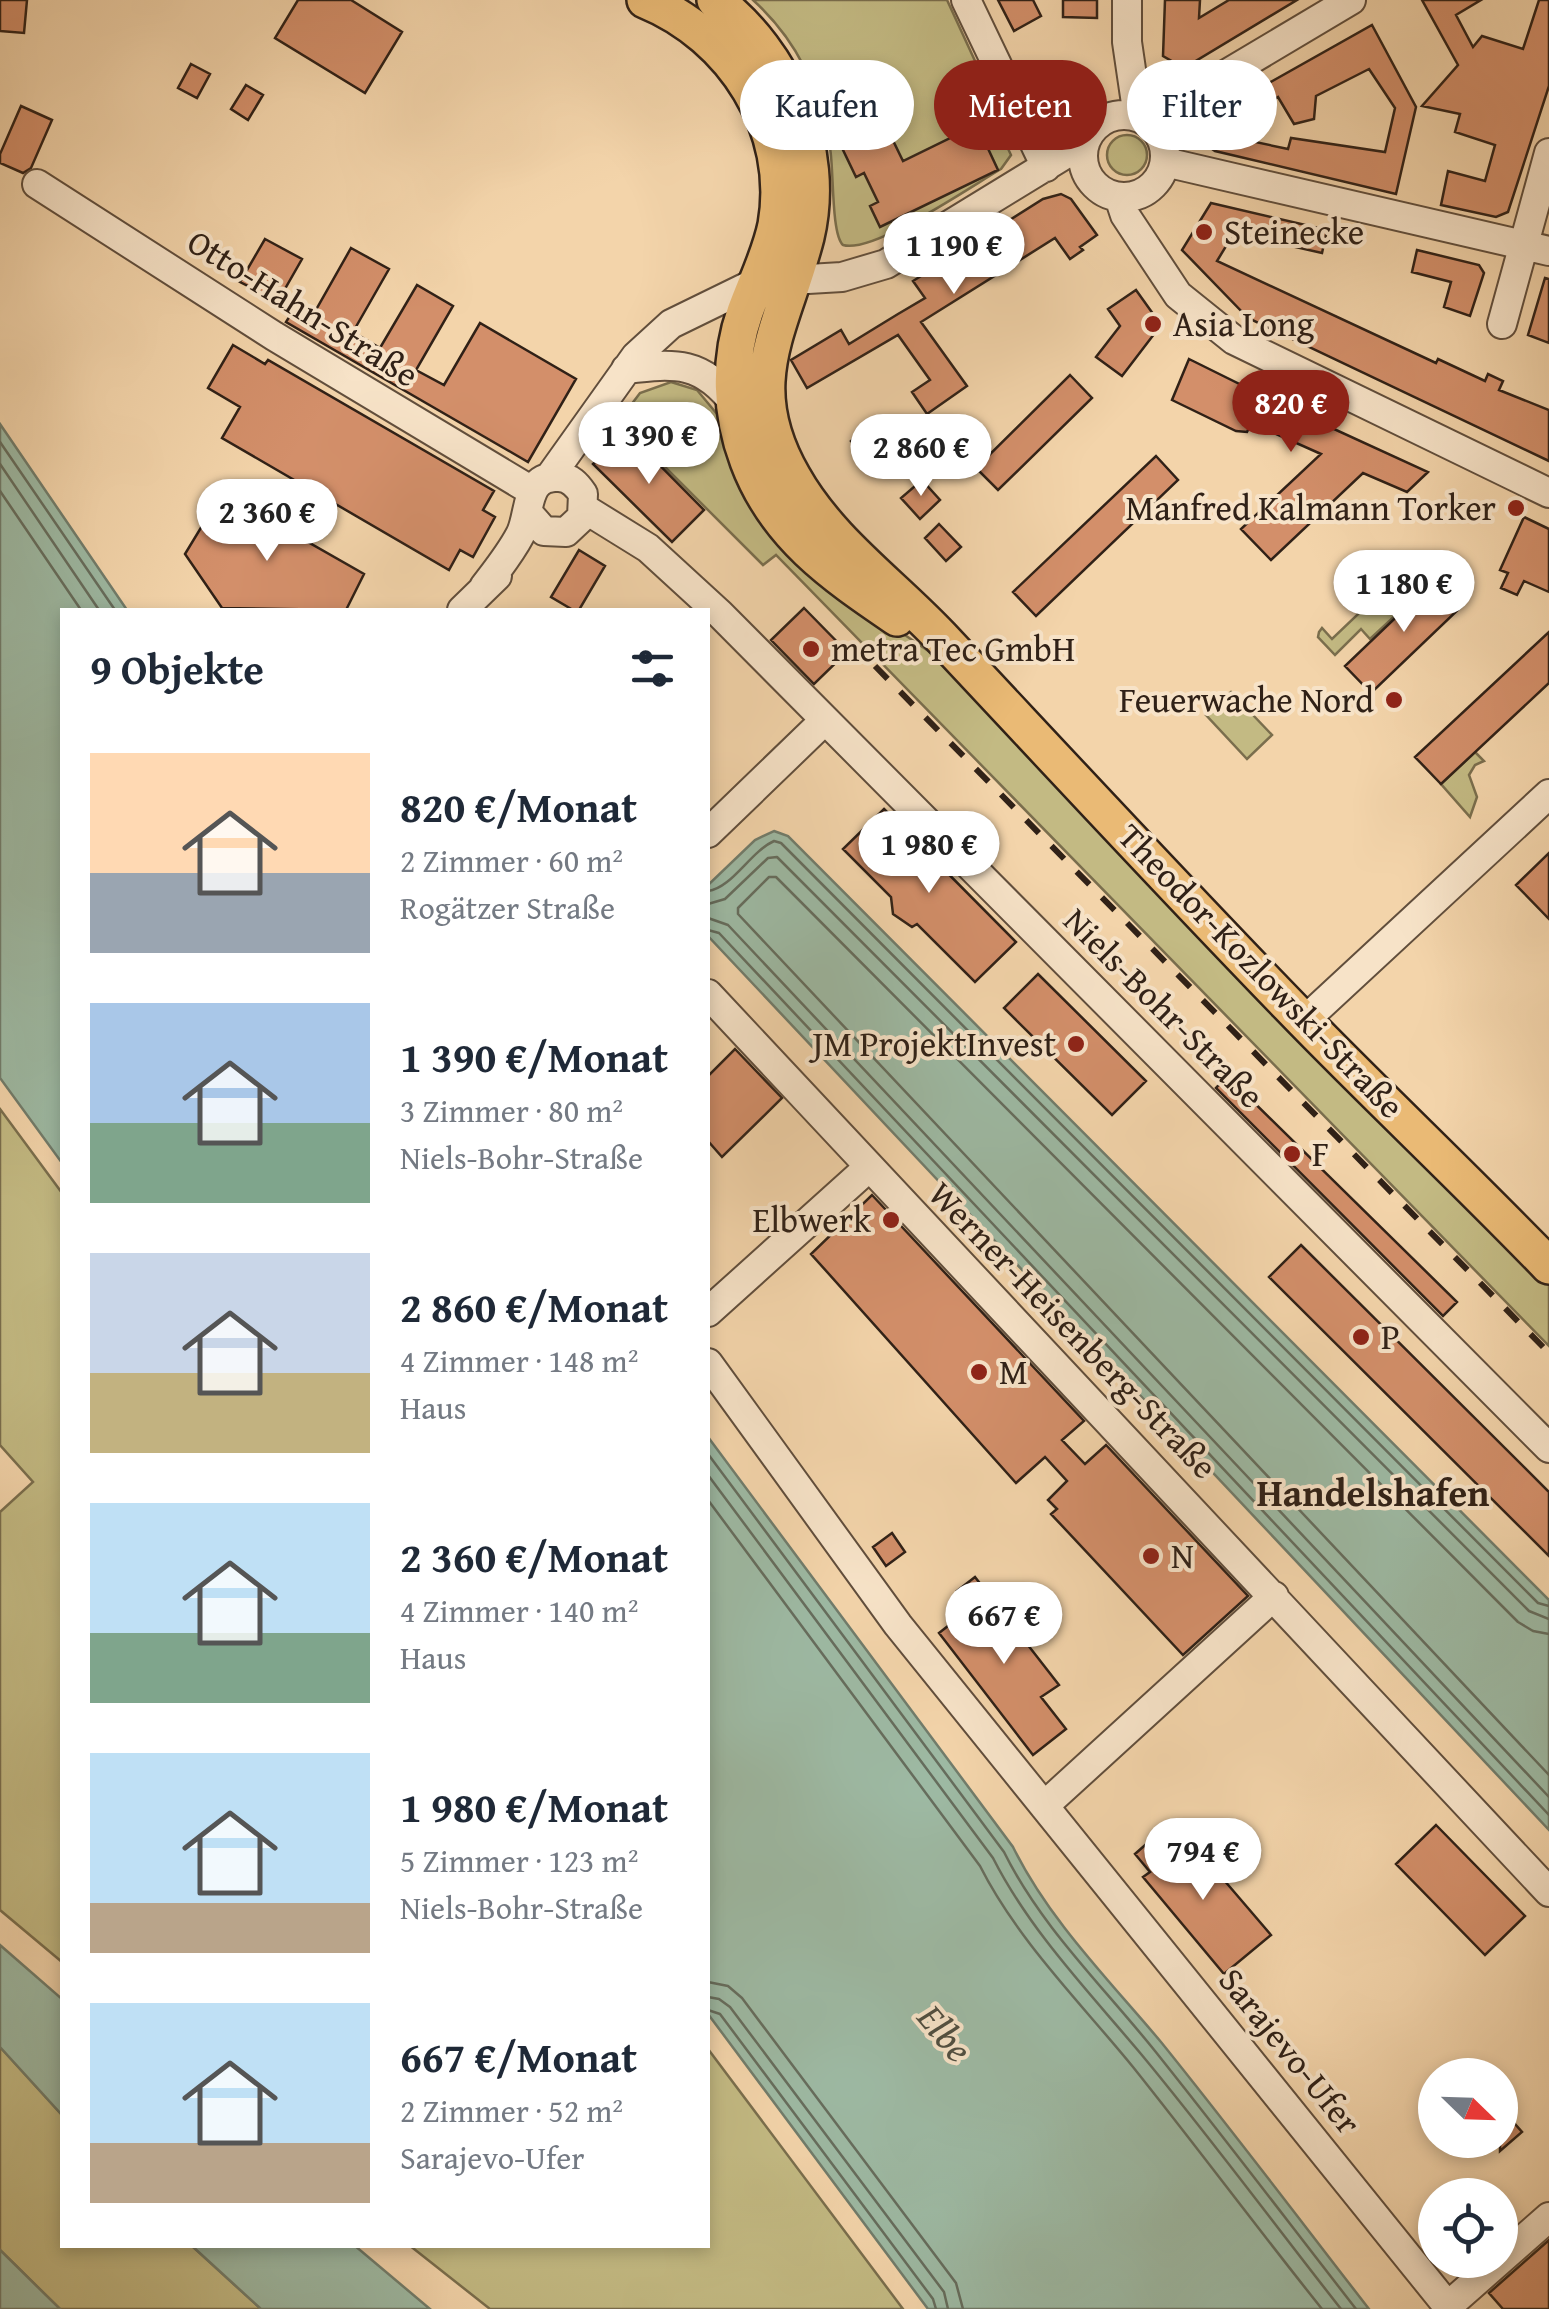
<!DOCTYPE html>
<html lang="de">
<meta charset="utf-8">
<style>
:root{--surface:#fff;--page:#f6f6f7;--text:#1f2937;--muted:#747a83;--accent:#8f2418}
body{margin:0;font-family:"Gentium Book Plus",serif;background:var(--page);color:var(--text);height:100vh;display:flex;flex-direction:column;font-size:38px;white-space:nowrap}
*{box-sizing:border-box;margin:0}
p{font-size:32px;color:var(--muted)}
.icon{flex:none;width:55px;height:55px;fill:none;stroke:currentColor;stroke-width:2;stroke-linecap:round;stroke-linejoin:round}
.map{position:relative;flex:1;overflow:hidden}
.panel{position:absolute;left:60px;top:608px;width:650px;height:1640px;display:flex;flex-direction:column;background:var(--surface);border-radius:0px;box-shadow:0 5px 15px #0003}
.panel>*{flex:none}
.top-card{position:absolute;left:740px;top:60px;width:658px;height:90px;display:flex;gap:20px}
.needle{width:65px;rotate:113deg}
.controls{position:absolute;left:1418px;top:2058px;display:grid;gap:20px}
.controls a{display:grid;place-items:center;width:100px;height:100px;border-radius:50%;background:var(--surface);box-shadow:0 5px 15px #0003;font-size:50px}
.price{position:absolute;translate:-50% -85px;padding:0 22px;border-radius:35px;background:#fff;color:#222;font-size:32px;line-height:65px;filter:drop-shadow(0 2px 5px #0008)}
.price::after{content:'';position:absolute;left:50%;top:60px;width:30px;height:22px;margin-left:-15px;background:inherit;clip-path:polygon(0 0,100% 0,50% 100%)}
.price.on{background:var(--accent);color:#fff}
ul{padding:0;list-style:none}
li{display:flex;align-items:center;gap:30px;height:250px;padding:0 30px}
li span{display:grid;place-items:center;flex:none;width:280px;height:200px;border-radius:0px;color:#555}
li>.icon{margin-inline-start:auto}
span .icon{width:120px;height:120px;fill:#fffc;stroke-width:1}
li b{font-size:42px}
h2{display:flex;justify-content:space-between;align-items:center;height:120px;padding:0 30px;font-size:42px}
.tag{padding:0 35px;border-radius:45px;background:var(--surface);box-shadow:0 5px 15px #0003;font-size:35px;line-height:90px}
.tag.on{background:var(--accent);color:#fff}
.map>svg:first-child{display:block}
.green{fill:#c3ba83;stroke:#7a6e4d;stroke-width:2.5}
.water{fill:#9db9a3;stroke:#717c6b;stroke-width:2.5}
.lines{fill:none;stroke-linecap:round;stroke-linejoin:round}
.shore{stroke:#666d5d;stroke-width:2.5}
.building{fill:#d38f6a;stroke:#302117;stroke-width:2.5;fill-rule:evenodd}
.minor-casing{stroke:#614e3c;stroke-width:32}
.major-casing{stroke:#302117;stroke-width:40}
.minor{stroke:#f7e3c8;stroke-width:28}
.major{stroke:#eaba75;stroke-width:35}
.rail{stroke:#302117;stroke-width:6;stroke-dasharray:18 18;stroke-linecap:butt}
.poi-dot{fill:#8f2418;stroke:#f7e3c8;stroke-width:4}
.labels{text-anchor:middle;stroke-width:8;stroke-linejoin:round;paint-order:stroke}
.poi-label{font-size:35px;fill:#302117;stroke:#f7e3c8;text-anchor:start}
.street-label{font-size:35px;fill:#302117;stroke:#f7e3c8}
.neighbourhood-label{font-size:38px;font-weight:bold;fill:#302117;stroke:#f7e3c8}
.water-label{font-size:38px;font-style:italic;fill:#514f41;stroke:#f7e3c8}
</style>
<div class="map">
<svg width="1549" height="2309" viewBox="0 0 1549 2309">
<rect width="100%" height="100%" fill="#f3d4aa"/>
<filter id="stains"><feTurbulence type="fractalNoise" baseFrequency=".002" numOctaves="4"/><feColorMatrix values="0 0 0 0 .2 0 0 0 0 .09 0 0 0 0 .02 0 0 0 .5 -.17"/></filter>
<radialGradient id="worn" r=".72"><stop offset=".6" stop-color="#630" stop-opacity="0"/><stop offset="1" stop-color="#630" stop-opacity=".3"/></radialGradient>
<!-- green -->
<path class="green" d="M753 0H947L1009 135 1004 140 1011 155 1001 169C970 187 873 254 843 245 831 234 834 169 830 148 820 89 797 40 753 0Z
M1107 155a20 20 0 1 1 40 0a20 20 0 1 1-40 0Z
M671 382 697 390 717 414 726 413 818 576 946 663 1549 1279V1346L776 555 763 565 619 421 640 393Z
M1421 554 1438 576 1370 639 1361 629 1335 655 1318 637 1319 632 1322 628 1332 639Z
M1231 692 1272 735 1247 759 1206 715Z
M1475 752 1484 761 1475 765 1469 775 1477 797 1470 817 1441 784Z
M0 1109 62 1193V1962L0 1910V1512L33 1482 0 1445Z
M0 2047 62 2115V2245H191L261 2309H60L0 2250Z
M708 2049 903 2309H490L409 2245H708Z"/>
<!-- water -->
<path class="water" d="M0 424 127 610H62V1163L0 1078Z
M774 831 788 836 1549 1600V1830L708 936V885L755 840Z
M708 1437 1013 1847C1049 1920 1109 1980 1161 2042 1232 2130 1300 2220 1369 2309H928L708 2014Z
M0 1945 62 1999V2115L0 2047Z
M191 2245H354L430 2309H261Z
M0 2250 60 2309H0Z"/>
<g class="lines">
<!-- shore -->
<path class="shore" d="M0 442 115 610
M0 464 99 610
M0 491 81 610
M708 891C732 888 750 852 774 841L781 843 1538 1603 1549 1606
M708 904 725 899 768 858 777 857 1529 1611 1549 1619
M708 918 728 925 1549 1797
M708 930 719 933 1549 1815
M708 1454 1004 1852C1041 1927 1103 1986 1155 2051 1223 2136 1289 2223 1356 2309
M708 1475 993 1858C1030 1931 1089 1992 1141 2054 1210 2137 1274 2224 1341 2309
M708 1500 980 1866C1018 1941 1080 2002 1133 2067 1197 2147 1258 2229 1322 2309
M1549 1634 1533 1631 1518 1622 776 877H769L738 908V914L1549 1775
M708 1982 728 1986 742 1998 956 2283 963 2309
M708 1997 719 1999 730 2007 944 2292 948 2309
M708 2010 720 2014 933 2299 936 2309"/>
</g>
<!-- building -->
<path class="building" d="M0 0H27L24 33 0 31Z
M298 0H351L402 32 365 93 275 38Z
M998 0H1033L1041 16 1014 31Z
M1063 0H1097V18L1063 17Z
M1165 0H1200L1199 18 1229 0H1297L1184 68 1163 56Z
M1422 0H1481L1456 15 1473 47 1482 36 1523 49 1539 0H1549V86L1508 212 1496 217 1441 205 1448 171 1485 181 1495 145 1455 132 1460 114 1422 106 1458 65Z
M1372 25 1416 107 1396 194 1215 151 1198 139 1203 120ZM1369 69 1395 108 1385 152 1291 138 1288 149 1241 139 1244 134 1238 121 1278 97 1294 124 1314 119 1316 96Z
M191 64 210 74 197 98 178 88Z
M864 81 903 161 977 125 998 170 880 227 870 206 878 202 864 173 856 177 820 102Z
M246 85 263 95 248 120 231 109Z
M21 106 52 120 31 168 23 173 0 163V154Z
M1061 194 1071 199 1097 235 1080 247 1083 250 1070 259 1055 238 921 322 967 386 927 414 912 392 930 380 898 335 807 388 791 360 841 330 849 344 898 314 925 298 913 281 1043 199Z
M1211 203 1327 230 1322 253 1234 233 1217 261 1436 363 1438 359 1485 381 1488 374 1503 381 1499 390 1549 410V461L1248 318 1182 250Z
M265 239 302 259 278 301 240 282Z
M351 248 389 269 353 332 380 348 417 285 453 306 416 370 444 385 480 323 576 379 528 462 286 322 296 306 313 315Z
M1417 250 1479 265 1484 273 1470 316 1444 307 1451 282 1412 272Z
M1545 278 1549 279V343L1528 335Z
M1136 290 1161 325 1122 376 1096 357 1120 326 1108 309Z
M233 345 265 364 268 360 494 491 483 510 495 517 473 557 460 550 449 570 222 438 240 407 208 388Z
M1189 359 1286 407 1428 472 1407 492 1363 473 1271 560 1241 529 1321 454 1276 434 1271 428 1252 422 1247 432 1236 431 1172 400Z
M1070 375 1092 398 998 490 976 468Z
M873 421 897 449 875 468 851 441Z
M626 431 704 510 672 542 593 464Z
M1156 456 1178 480 1036 616 1013 592Z
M922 480 940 500 920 519 901 498Z
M222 493 364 574 346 610 222 608 185 554Z
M1524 517 1549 529V592L1524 581 1517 595 1501 588 1508 573 1500 570Z
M939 524 961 547 946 561 925 538Z
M579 550 605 566 579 610H573L551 597Z
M1437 578 1463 605 1371 693 1345 666Z
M804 608 847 652 814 684 771 640Z
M1549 632V683L1441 784 1415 757Z
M884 809 1016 942 975 982 917 924 912 927 893 914 891 897 843 849Z
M1549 853V919L1516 885Z
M1038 974 1146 1081 1112 1115 1004 1008Z
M735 1049 782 1098 722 1157 708 1141V1076Z
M1227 1076 1457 1302 1443 1316 1216 1088Z
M872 1195 1084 1421 1062 1440 1085 1464 1106 1445 1248 1596 1183 1655 1051 1514 1057 1509 1048 1500 1067 1481 1045 1457 1016 1483 811 1254Z
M1301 1245 1549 1492V1556L1269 1277Z
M892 1533 905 1552 886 1566 873 1547Z
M975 1577 1059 1685 1041 1697 1066 1729 1033 1755 939 1633 971 1608 957 1591Z
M1436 1825 1525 1916 1485 1955 1396 1864Z
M1188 1838 1271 1935 1224 1974 1143 1877 1150 1872 1135 1854 1152 1839 1167 1856Z
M1500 2107 1522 2132 1500 2151Z
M1549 2240V2309H1503L1489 2293Z"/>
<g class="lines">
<defs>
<path id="minor" d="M966 0 1046 167
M1127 0V42L1138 117
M1083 156a41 41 0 1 1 82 0a41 41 0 1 1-82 0Z
M1156 130 1225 75 1351 0
M1165 162 1549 251
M37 184 274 336 532 491
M1119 197 1125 215 1178 295 1234 340 1549 493
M1502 324 1549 153
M626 369C676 363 702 361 735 404
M549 478 636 356 671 324 757 282 842 277 886 264 1085 142
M585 509 648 548 720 614 1549 1448
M484 587C497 570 510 554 520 535 531 515 524 475 558 477 570 477 577 485 583 494L582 517 566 532 544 531 529 514
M462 610 497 576
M708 833 825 720
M708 994 1549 1892
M1304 1021 1549 794
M708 1312 868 1168
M708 1363 898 1625 1450 2309
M1044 1806 1274 1596
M1448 2306 1549 2217"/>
<path id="major" d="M645 0C733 36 793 129 776 225 770 255 755 284 745 312 728 360 730 414 748 461 776 536 834 575 897 618
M715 0C785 53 827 149 806 237 783 328 738 382 793 477 829 541 891 584 941 637 1061 765 1180 894 1303 1020 1384 1103 1468 1182 1549 1266"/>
</defs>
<!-- minor casing -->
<use href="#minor" class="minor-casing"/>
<!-- major casing -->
<use href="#major" class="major-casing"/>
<!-- minor -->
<use href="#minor" class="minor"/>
<!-- major -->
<use href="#major" class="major"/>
<!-- rail -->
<path class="rail" d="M875 666 1549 1353"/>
</g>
<!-- markers -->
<g class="poi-dot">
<circle cx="1204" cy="232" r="10"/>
<circle cx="1153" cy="324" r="10"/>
<circle cx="1516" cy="508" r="10"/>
<circle cx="811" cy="649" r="10"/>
<circle cx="1394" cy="700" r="10"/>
<circle cx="1076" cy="1044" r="10"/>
<circle cx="1292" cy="1154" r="10"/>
<circle cx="891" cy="1220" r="10"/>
<circle cx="1361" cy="1337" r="10"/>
<circle cx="979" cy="1372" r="10"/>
<circle cx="1151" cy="1556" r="10"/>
</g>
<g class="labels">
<!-- poi labels -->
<g class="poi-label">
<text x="1224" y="244">Steinecke</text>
<text x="1173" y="336">Asia Long</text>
<text x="1496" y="520" text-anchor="end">Manfred Kalmann Torker</text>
<text x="831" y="661">metra Tec GmbH</text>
<text x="1374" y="712" text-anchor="end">Feuerwache Nord</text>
<text x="1056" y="1056" text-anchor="end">JM ProjektInvest</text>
<text x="1312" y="1166">F</text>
<text x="871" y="1232" text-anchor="end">Elbwerk</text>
<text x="1381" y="1349">P</text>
<text x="999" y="1384">M</text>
<text x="1171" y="1568">N</text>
</g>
<!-- street labels -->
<g class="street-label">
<text transform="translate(303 308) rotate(32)" y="12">Otto-Hahn-Straße</text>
<text transform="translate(1261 971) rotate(46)" y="12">Theodor-Kozlowski-Straße</text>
<text transform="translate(1164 1008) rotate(45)" y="12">Niels-Bohr-Straße</text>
<text transform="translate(1073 1330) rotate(46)" y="12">Werner-Heisenberg-Straße</text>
<text transform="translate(1290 2051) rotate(51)" y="12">Sarajevo-Ufer</text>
</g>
<!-- neighbourhood labels -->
<g class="neighbourhood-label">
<text x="1373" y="1506">Handelshafen</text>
</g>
<!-- water labels -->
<g class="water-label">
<text transform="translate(945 2033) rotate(50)" y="13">Elbe</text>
</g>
</g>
<rect width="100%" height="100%" filter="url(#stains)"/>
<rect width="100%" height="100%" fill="url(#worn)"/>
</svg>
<div class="controls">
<a><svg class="needle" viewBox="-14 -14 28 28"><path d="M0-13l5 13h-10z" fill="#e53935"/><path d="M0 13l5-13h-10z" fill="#747a83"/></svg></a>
<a><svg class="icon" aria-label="locate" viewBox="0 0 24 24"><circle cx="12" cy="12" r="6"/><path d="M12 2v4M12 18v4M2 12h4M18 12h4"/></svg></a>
</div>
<b class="price" style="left:954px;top:297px">1 190 €</b>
<b class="price on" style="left:1291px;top:455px">820 €</b>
<b class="price" style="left:649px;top:487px">1 390 €</b>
<b class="price" style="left:921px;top:499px">2 860 €</b>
<b class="price" style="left:267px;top:564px">2 360 €</b>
<b class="price" style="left:1404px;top:635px">1 180 €</b>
<b class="price" style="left:929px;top:896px">1 980 €</b>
<b class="price" style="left:1004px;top:1667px">667 €</b>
<b class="price" style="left:1203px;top:1903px">794 €</b>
<div class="top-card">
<a class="tag">Kaufen</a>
<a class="tag on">Mieten</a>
<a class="tag">Filter</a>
</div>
<section class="panel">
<h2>9 Objekte<svg class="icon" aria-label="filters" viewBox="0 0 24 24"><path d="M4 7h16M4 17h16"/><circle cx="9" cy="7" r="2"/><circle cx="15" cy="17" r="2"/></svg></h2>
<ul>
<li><span style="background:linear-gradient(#ffd9b3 60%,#9aa5b1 0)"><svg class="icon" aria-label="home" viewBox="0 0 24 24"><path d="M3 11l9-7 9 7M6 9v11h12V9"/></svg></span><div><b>820 €/Monat</b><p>2 Zimmer · 60 m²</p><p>Rogätzer Straße</p></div></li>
<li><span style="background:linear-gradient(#a9c7e8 60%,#7fa58c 0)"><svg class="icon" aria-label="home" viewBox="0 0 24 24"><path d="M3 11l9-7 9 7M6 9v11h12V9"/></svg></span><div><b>1 390 €/Monat</b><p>3 Zimmer · 80 m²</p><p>Niels-Bohr-Straße</p></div></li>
<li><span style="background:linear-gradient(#c9d6e8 60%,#c2b280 0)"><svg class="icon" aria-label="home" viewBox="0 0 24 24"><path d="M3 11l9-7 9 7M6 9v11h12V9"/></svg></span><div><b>2 860 €/Monat</b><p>4 Zimmer · 148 m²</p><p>Haus</p></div></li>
<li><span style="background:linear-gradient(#bfe0f5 65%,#7fa58c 0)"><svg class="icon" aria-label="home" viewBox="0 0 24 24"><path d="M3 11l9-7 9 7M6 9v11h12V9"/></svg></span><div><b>2 360 €/Monat</b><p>4 Zimmer · 140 m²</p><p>Haus</p></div></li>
<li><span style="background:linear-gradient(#bfe0f5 75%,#b9a48a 0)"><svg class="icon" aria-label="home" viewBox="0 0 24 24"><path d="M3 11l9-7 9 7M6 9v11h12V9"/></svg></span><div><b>1 980 €/Monat</b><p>5 Zimmer · 123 m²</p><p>Niels-Bohr-Straße</p></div></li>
<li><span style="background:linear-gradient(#bfe0f5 70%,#b9a48a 0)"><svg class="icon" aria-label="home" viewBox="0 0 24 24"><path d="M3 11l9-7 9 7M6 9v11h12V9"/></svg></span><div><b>667 €/Monat</b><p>2 Zimmer · 52 m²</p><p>Sarajevo-Ufer</p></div></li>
</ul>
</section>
</div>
